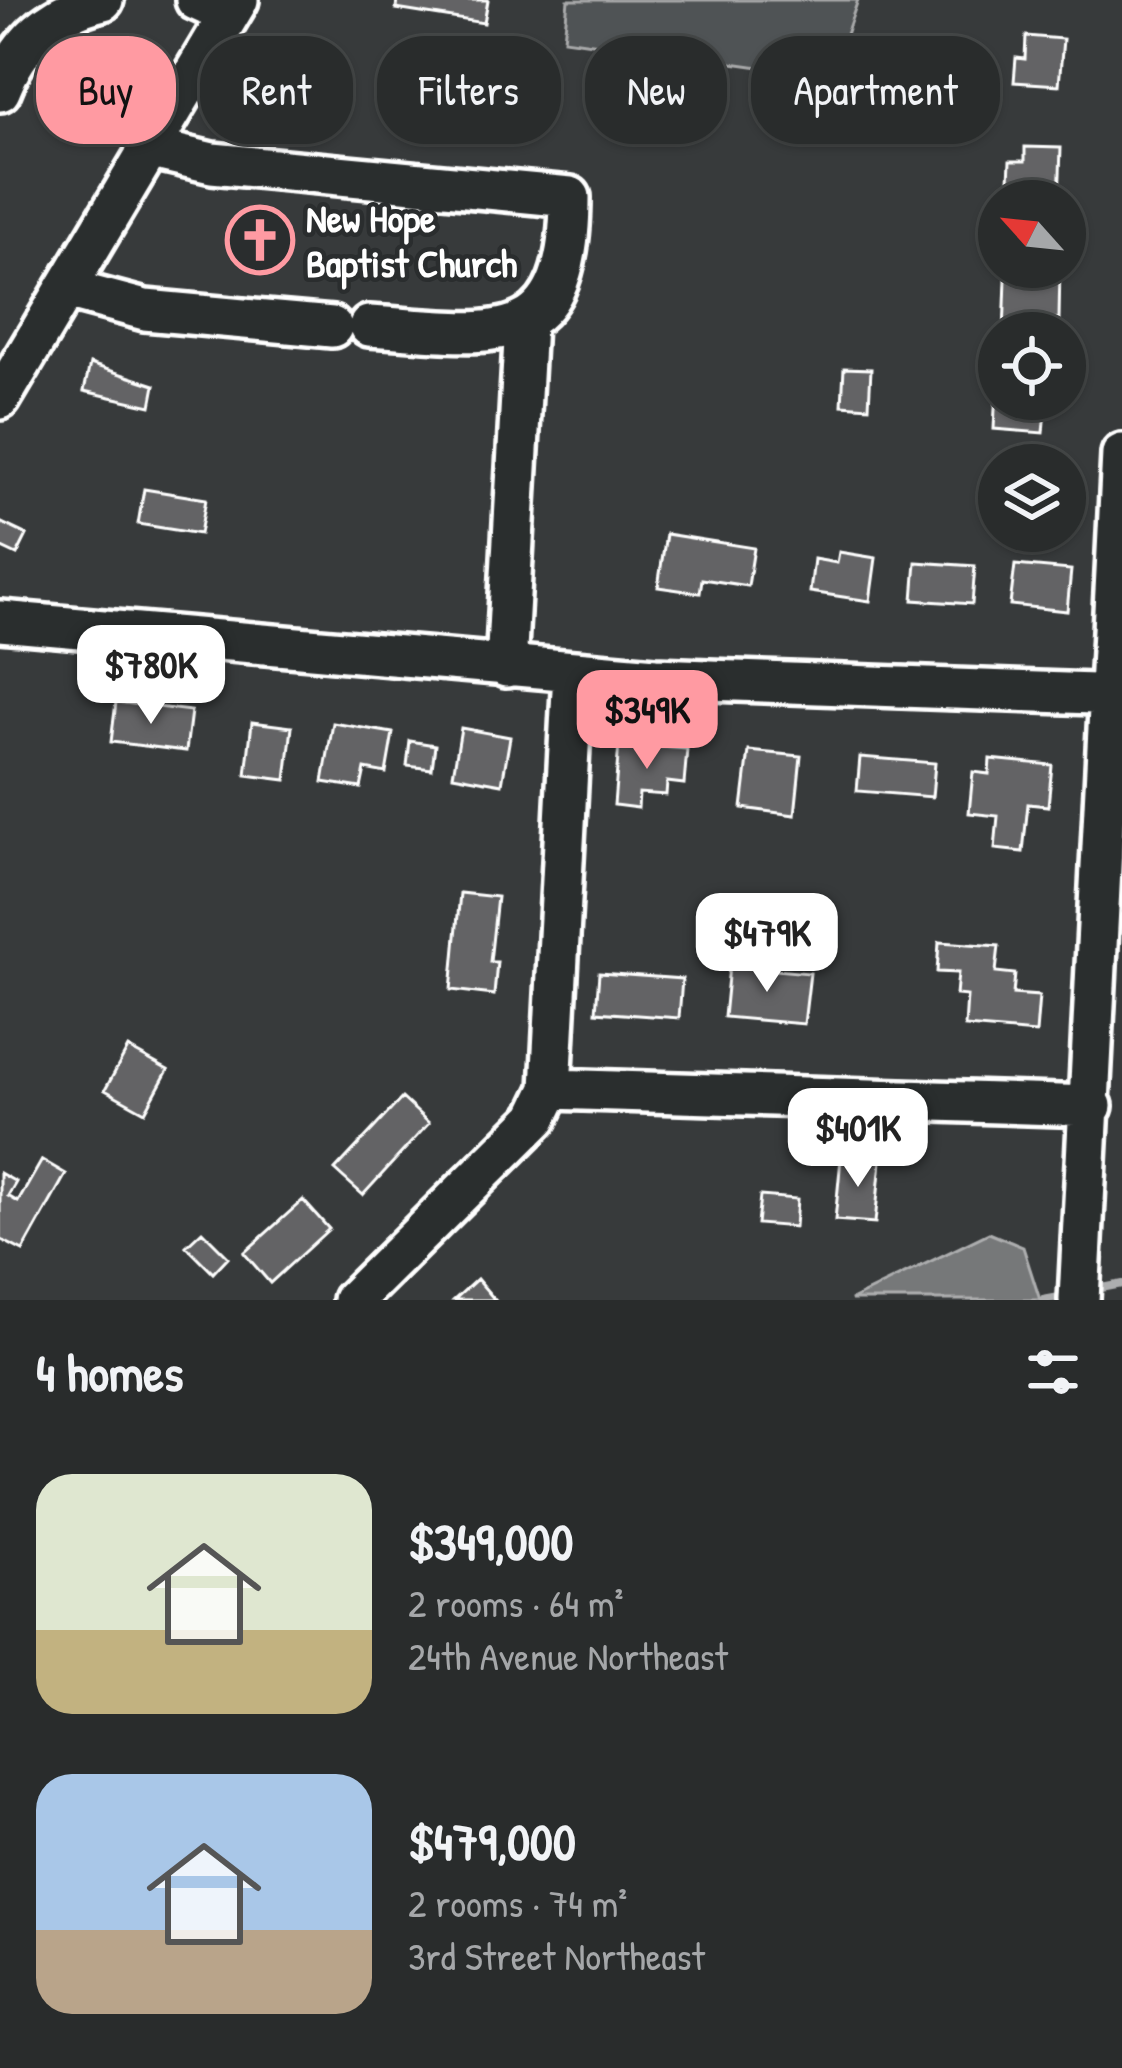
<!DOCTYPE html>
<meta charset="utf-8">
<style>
:root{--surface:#292c2c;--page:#313434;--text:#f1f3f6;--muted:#a5a7a9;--line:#454848;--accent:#ff9aa2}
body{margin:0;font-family:"Patrick Hand",sans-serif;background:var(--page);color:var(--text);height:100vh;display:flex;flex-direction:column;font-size:45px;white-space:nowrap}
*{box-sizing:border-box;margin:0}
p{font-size:39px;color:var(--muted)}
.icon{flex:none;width:66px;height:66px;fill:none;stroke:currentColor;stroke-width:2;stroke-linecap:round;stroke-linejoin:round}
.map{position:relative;height:1300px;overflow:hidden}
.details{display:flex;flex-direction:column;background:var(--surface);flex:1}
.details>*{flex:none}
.hud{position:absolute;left:36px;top:36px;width:1050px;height:108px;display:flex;gap:24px}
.needle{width:78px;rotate:297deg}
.fabs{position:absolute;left:978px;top:180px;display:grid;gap:24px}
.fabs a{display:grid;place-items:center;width:108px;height:108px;border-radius:50%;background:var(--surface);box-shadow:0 3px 9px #0004,0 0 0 3px var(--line);font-size:60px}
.price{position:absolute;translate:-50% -102px;padding:0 27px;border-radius:24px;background:#fff;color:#222;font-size:39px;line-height:78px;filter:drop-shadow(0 3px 6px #0008)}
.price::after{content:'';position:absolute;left:50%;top:72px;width:36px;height:27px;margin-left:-18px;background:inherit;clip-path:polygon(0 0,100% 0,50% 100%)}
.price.active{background:var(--accent);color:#111}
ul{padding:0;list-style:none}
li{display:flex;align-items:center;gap:36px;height:300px;padding:0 36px}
li span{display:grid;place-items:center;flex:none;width:336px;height:240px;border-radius:36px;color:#555}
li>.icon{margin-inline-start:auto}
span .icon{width:144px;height:144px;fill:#fffc;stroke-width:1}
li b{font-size:51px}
h2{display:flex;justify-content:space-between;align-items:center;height:144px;padding:0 36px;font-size:51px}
.chip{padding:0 42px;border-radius:48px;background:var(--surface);box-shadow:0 3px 9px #0004,0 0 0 3px var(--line);font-size:42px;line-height:108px}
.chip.active{background:var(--accent);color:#111}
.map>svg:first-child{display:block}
.green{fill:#505354;stroke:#a8a9aa;stroke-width:3}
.water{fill:#767879;stroke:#adaeaf;stroke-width:3}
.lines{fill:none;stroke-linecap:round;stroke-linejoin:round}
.stream{stroke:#adaeaf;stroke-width:8}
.building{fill:#636465;stroke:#fff;stroke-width:3}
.minor-casing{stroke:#fff;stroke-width:48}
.minor{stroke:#2a2d2e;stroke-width:39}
.labels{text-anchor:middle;stroke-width:9;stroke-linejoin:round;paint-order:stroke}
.poi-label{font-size:39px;font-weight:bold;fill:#fff;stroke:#2a2d2e;text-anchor:start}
</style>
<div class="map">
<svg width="1122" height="1300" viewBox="0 0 1122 1300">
<rect width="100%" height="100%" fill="#373a3b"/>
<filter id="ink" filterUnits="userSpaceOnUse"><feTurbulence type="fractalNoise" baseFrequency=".00833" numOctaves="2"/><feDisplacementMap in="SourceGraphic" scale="24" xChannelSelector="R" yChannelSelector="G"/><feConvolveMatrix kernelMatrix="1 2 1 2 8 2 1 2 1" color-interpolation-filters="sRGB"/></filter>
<g filter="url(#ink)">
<!-- green -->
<path class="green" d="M568 0H858L835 66 823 76 564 39Z"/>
<!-- water -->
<path class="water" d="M989 1233 1023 1247 1040 1300H851Z"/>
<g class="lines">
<!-- stream -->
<path class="stream" d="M1091 1290 1122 1284
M1043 1300 1065 1296"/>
</g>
<!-- building -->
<path class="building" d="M397 0H488L484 23 396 9Z
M1026 36 1063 39 1059 85 1014 82 1016 58 1025 59Z
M1025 147 1061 148 1059 201H1008L1010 161H1025Z
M1029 267H1060L1059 319 1038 318V333H1004L1006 279H1029Z
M90 364 155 385 151 406 84 391Z
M844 368 871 369 869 407 842 405Z
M996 389 999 399H1046L1043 433 994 429Z
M144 489 206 499 200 534 138 524Z
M0 522 27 535 17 555 0 547Z
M666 534 754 548 748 586 702 579 700 593 658 587Z
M839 552 876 558 870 601 810 592 814 559 837 563Z
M916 562 975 566 972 604 913 600Z
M1015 565 1071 570 1067 611 1010 605Z
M116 702 191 711 186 751 111 742Z
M252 722 292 727 286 780 246 775Z
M333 723 393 733 386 773 365 769 361 788 323 782Z
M461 728 510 737 502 784 453 775Z
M410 741 435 745 432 769 407 766Z
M619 744 687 749 684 784 667 782 666 795 639 793 638 808 614 805Z
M749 751 801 756 795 815 742 808Z
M860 757 935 763 932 797 857 791Z
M990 759 1052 765 1048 806 1028 804 1023 852 995 849 998 816 969 813 973 772 989 774Z
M460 893 497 897 490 962H497L494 995 451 990Z
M939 942 999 946 996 972 1015 974 1013 994 1039 996 1036 1033 965 1027 967 996 956 995 958 973 937 972Z
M729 966 810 973 804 1024 724 1017Z
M599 973 682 979 679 1018 596 1012Z
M128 1048 168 1070 145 1112 105 1090Z
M402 1098 429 1123 363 1195 335 1170Z
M841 1158 881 1161 875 1223 835 1220Z
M42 1160 66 1174 23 1251 0 1239V1173L16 1182 8 1196 18 1202Z
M760 1196 797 1199 795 1227 757 1224Z
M303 1200 329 1229 270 1283 244 1253Z
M202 1231 228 1257 213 1273 186 1246Z
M477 1279 495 1300H454Z"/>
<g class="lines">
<defs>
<path id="minor" d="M196 0 229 15
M0 91C19 42 51 12 103 0
M148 148 212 163 570 197C570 359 490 333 369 326
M66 289 145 310 332 327
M0 399 238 0
M0 621 655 678 1122 695
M506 667 525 323
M551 1089 1092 1106
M353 1300 537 1118 551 1089 573 672
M1079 1300 1122 454"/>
</defs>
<!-- minor casing -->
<use href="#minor" class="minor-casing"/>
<!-- minor -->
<use href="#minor" class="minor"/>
</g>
</g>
<!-- icons -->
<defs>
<symbol id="church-ring" viewBox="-11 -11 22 22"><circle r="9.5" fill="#2a2d2e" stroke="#ff9aa2" stroke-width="1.5"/><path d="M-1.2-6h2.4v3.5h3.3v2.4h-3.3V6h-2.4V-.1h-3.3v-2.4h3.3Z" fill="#ff9aa2"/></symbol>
</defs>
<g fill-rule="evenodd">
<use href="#church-ring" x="222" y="202" width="76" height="76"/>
</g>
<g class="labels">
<!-- poi labels -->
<g class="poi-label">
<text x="306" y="232">New Hope<tspan x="306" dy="45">Baptist Church</tspan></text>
</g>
</g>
</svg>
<div class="fabs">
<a><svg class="needle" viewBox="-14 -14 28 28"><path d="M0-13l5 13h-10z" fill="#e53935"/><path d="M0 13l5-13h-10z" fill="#a5a7a9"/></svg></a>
<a><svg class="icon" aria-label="locate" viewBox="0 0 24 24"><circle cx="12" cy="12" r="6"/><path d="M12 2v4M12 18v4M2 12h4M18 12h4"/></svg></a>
<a><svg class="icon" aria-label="layers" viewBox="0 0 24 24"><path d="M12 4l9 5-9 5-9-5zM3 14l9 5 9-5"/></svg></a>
</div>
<b class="price" style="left:151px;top:727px">$780K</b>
<b class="price active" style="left:647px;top:772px">$349K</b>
<b class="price" style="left:767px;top:995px">$479K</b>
<b class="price" style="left:858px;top:1190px">$401K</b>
<div class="hud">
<a class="chip active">Buy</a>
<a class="chip">Rent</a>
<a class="chip">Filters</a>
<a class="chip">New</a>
<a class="chip">Apartment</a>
</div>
</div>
<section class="details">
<h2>4 homes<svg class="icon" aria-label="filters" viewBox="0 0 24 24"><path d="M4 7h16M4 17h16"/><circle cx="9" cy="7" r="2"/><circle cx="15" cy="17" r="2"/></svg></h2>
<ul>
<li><span style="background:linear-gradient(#dfe7d0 65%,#c2b280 0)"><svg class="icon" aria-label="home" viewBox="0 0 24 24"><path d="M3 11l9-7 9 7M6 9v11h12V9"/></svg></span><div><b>$349,000</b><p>2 rooms · 64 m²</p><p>24th Avenue Northeast</p></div></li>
<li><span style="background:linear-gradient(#a9c7e8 65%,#b9a48a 0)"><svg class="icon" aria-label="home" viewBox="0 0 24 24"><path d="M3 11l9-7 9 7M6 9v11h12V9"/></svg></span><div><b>$479,000</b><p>2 rooms · 74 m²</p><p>3rd Street Northeast</p></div></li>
</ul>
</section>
